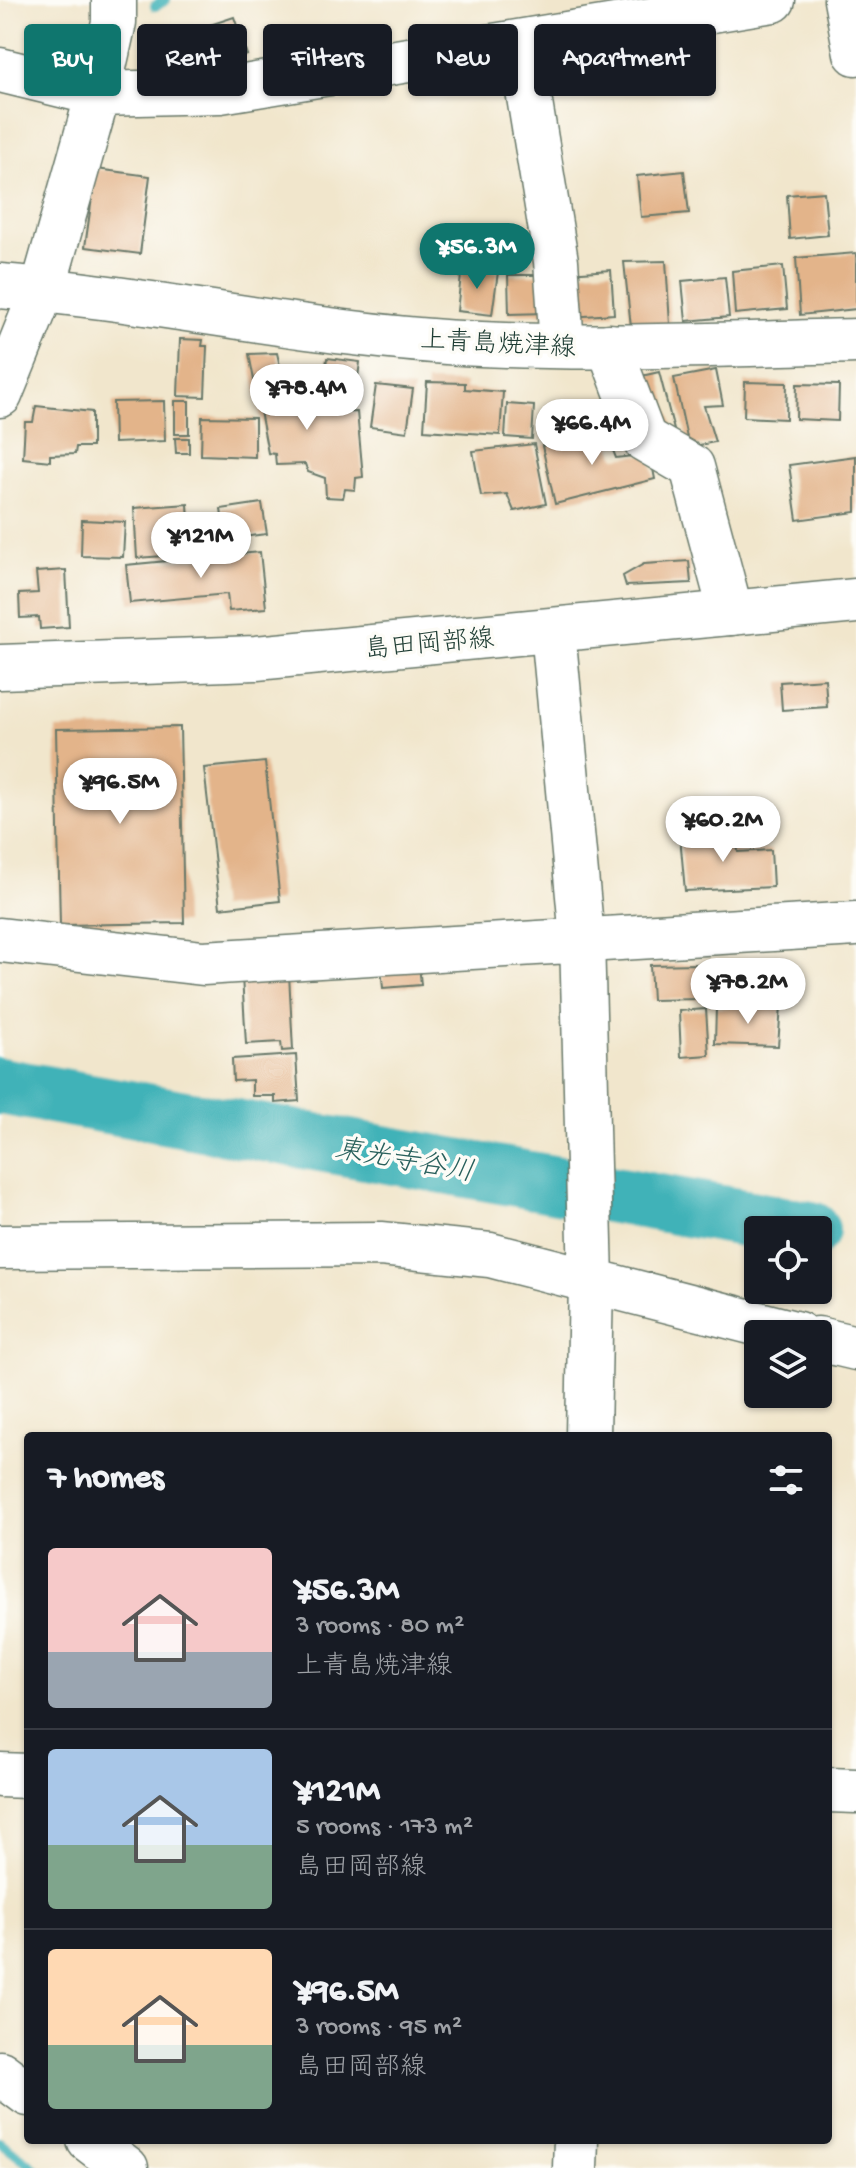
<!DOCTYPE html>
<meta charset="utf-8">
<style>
:root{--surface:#171b24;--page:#242831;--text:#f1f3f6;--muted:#9ea1a6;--line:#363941;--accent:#0f766e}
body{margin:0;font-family:"Gochi Hand","Klee One",sans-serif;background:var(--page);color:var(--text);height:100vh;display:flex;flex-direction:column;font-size:30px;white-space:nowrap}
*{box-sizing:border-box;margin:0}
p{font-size:26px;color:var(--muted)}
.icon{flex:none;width:44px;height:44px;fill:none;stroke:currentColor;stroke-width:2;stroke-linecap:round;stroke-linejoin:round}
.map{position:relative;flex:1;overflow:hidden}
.panel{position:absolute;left:24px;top:1432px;width:808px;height:712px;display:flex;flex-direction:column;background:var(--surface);border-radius:8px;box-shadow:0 2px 6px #0004}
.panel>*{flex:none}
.guide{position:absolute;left:24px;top:24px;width:808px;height:72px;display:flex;gap:16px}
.fabs{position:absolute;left:744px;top:1216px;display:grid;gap:16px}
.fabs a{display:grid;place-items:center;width:88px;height:88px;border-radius:8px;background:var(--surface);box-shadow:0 2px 6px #0004;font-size:40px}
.price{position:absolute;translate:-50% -68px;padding:0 18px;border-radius:28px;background:#fff;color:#222;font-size:26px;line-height:52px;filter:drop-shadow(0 2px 4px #0008)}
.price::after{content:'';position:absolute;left:50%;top:48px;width:24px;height:18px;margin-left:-12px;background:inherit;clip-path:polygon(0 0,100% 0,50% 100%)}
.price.active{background:var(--accent);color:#fff}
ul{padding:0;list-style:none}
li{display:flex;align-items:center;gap:24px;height:200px;padding:0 24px}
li+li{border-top:2px solid var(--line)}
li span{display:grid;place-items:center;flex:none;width:224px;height:160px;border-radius:8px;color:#555}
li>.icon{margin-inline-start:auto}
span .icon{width:96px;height:96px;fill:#fffc;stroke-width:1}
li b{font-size:34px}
h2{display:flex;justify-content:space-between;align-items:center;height:96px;padding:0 24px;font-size:34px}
.chip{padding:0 28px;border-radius:8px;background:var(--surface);box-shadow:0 2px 6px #0004;font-size:28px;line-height:72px}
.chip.active{background:var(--accent);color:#fff}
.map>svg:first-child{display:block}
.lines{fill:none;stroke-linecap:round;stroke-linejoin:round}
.stream{stroke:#41b2b8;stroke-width:10}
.river{stroke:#41b2b8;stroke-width:58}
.building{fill:#e3b48a}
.minor-casing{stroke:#687869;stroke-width:47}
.major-casing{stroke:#687869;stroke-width:47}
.minor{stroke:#fff;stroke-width:44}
.major{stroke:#fff;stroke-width:44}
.labels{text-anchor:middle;stroke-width:7;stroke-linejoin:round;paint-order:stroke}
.street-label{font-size:26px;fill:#1f3d34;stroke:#fdfcf7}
.water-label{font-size:28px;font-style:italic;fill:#29605c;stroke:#fdfcf7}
</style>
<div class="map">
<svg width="856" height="2168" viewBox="0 0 856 2168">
<rect width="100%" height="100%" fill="#fdfcf7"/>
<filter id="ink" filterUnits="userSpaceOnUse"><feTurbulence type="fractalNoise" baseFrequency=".0125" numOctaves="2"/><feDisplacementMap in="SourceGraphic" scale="16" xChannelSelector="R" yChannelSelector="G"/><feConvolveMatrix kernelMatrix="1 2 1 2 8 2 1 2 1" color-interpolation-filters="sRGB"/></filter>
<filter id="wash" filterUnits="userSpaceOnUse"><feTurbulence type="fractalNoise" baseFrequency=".006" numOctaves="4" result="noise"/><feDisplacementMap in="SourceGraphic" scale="32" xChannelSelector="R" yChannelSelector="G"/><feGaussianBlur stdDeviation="1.8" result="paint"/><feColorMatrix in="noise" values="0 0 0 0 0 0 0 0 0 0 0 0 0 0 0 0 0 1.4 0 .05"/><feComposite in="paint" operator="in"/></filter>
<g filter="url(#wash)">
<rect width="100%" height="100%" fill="#f1e6cc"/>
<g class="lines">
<!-- stream -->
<path class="stream" d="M155 6 166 0
M0 2142 34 2168"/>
<!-- river -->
<path class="river" d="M0 1086 811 1230"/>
</g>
<g id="blocks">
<!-- building -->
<path class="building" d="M234 17 247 55 198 71 186 33Z
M96 169 150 176 140 254 85 247Z
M684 171 689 213 641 217 637 176Z
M824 192 828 235 790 239 787 195Z
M856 253V309L800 315 796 258Z
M666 261 670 325 631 327 624 262Z
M783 266 787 309 735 314 732 271Z
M462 267 498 272 492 315 457 311Z
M611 270 614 314 570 317 567 273Z
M508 275H546L547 313 509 314Z
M725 277 729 317 686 321 682 281Z
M180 339 203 340 202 346H207L205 397 178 396Z
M277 353 291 414 357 412 363 477 356 478 355 490 345 489 343 498 326 497 325 478 308 472 305 464 276 465 275 454 268 453 249 354Z
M327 358 360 362 357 385 324 382Z
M716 370 723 405 704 406 715 442 689 447 674 378Z
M659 372 675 434 652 437 633 378Z
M427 382 465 383V389L503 392 500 435 424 430Z
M745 382 787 383 786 419 744 417Z
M797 384 839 385 838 421 796 419Z
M376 385 413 389 407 432 370 427Z
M164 401 165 441 114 443 113 402Z
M175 401H189V434H175Z
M507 404 534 406 532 439 505 437Z
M36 406 92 412V447H76L75 454 50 455V461L23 458 25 422H33Z
M202 417 255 418V457L201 455Z
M605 430 616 458 650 454 655 479 555 504 542 446Z
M175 438H189V453H176Z
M534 444 546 504 514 511 507 494 481 496 473 451Z
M856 456V512L797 520 789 465Z
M262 503 267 534 225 539 221 509Z
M188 504 191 554 137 558 134 508Z
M82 520 125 522 123 557 81 556Z
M260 552 266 608 229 611 227 594 130 603 126 565Z
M689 561 691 583 626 586 623 576 644 564Z
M66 570 69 627 40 629 39 617 20 618 19 594 38 593 36 572Z
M825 679 827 707 782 710 780 682Z
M180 727 184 923 60 925 56 729Z
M265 762 280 901 220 908 204 768Z
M736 833 738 852 771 850 773 887 685 891 680 836Z
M419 964 421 985 383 988 381 968Z
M697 964 699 999 652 1000 650 965Z
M289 974 293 1050 282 1051 281 1042 246 1044 242 976Z
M781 1006 778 1046 715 1044 716 1008Z
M706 1009 709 1055 681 1057 679 1011Z
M296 1055 299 1101 275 1103V1096H252V1080L233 1081 232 1059Z"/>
</g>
</g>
<g filter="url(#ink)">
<use href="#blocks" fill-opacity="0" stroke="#687869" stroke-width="2"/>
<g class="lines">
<defs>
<path id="minor" d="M846 0 856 53
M520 42 556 261 562 345
M0 70 98 94 220 91 773 0
M609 346 644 439 692 467 731 613
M0 395 43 289 98 94 114 22V0
M553 631 582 938 591 1280 588 1436
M0 940 203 963 856 924
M0 1247 381 1244 490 1255 798 1334
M818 1339 856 1348
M0 1775 28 1776
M828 1790 856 1791
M0 2073 28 2094
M89 2140 126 2168
M575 2168 576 2140"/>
<path id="major" d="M0 286C161 299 319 337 481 344 606 350 731 344 856 341
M0 667 256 658 856 601"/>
</defs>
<!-- minor casing -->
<use href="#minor" class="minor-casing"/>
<!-- major casing -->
<use href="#major" class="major-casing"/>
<!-- minor -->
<use href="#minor" class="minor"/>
<!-- major -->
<use href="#major" class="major"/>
</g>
</g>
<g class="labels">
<!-- street labels -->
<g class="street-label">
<text transform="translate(498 342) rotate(3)" y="9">上青島焼津線</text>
<text transform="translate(429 642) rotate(-5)" y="9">島田岡部線</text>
</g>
<!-- water labels -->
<g class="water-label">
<text transform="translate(405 1158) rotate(10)" y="10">東光寺谷川</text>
</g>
</g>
</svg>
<div class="fabs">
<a><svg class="icon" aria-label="locate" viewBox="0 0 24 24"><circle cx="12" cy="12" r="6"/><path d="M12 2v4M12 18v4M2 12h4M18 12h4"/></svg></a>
<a><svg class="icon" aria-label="layers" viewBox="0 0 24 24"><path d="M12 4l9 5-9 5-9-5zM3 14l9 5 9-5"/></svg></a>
</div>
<b class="price active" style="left:477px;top:291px">¥56.3M</b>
<b class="price" style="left:307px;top:432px">¥78.4M</b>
<b class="price" style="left:592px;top:467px">¥66.4M</b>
<b class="price" style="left:201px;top:580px">¥121M</b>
<b class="price" style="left:120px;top:826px">¥96.5M</b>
<b class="price" style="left:723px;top:864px">¥60.2M</b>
<b class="price" style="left:748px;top:1026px">¥78.2M</b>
<div class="guide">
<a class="chip active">Buy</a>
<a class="chip">Rent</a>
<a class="chip">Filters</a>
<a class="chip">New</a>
<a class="chip">Apartment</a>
</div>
<section class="panel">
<h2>7 homes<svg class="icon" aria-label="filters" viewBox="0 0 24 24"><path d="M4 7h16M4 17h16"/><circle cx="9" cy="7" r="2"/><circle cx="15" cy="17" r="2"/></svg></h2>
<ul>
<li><span style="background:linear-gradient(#f6c9c9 65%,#9aa5b1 0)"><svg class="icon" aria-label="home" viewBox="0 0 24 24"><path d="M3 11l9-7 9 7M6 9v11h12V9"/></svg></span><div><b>¥56.3M</b><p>3 rooms · 80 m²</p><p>上青島焼津線</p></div></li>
<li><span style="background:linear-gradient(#a9c7e8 60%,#7fa58c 0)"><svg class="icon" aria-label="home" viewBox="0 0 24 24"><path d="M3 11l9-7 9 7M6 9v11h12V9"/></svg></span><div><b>¥121M</b><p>5 rooms · 173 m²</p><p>島田岡部線</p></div></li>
<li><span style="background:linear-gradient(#ffd9b3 60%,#7fa58c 0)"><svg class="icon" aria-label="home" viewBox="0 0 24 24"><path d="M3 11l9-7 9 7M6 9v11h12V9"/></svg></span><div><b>¥96.5M</b><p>3 rooms · 95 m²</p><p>島田岡部線</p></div></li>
</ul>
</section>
</div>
